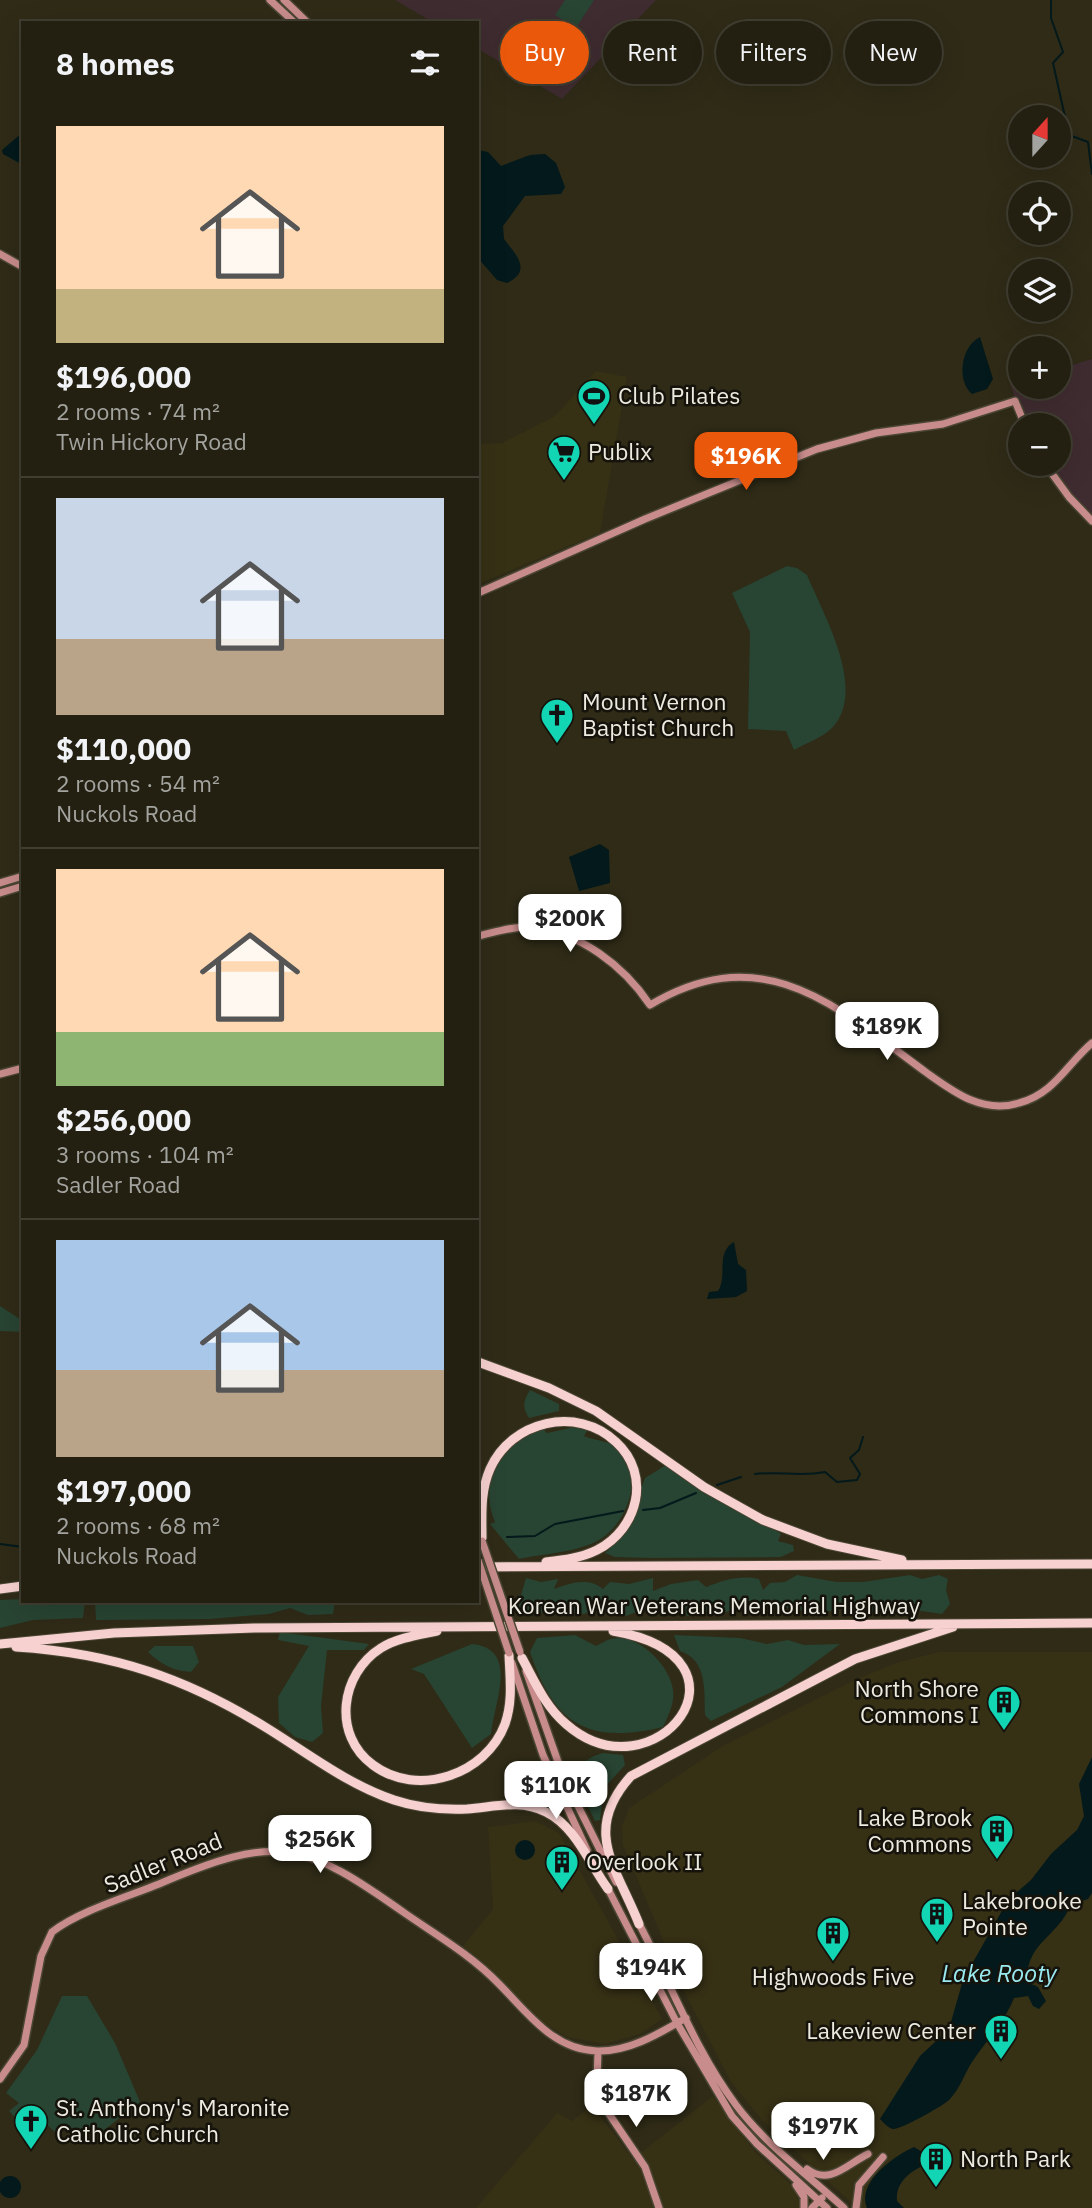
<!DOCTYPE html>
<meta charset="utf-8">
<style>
:root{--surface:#232011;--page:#2b281a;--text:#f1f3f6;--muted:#a3a39f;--line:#403e31;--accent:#ea580c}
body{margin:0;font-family:"IBM Plex Sans",sans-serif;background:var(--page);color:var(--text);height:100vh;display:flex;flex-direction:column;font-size:26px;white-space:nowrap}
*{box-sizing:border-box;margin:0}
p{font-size:23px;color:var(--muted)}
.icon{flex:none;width:38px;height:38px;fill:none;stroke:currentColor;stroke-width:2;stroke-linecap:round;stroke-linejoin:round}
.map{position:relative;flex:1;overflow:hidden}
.drawer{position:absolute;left:21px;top:21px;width:458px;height:1582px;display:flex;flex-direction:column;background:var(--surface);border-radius:0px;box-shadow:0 7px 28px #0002,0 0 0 2px var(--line)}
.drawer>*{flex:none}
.guide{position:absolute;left:500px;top:21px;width:486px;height:63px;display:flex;gap:14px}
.needle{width:46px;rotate:21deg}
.controls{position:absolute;left:1008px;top:105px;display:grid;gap:14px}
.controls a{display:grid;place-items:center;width:63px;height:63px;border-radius:50%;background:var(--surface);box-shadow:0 7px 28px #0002,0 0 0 2px var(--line);font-size:35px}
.price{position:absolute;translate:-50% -60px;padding:0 16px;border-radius:14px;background:#fff;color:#222;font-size:23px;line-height:46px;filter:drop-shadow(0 2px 4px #0008)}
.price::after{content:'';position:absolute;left:50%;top:42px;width:21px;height:16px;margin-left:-10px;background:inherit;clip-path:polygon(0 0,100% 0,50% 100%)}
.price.current{background:var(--accent);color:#fff}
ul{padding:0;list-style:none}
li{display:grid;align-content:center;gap:14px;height:371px;padding:0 35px}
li+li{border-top:2px solid var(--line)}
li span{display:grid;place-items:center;height:217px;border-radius:0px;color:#555}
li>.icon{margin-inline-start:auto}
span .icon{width:126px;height:126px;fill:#fffc;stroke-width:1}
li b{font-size:30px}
h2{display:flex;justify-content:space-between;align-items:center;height:84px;padding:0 35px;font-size:30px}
.pill{padding:0 24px;border-radius:32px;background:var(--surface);box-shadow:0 7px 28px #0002,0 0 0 2px var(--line);font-size:24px;line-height:63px}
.pill.current{background:var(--accent);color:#fff}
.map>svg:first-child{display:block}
.built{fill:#363015}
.education{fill:#3f2c31}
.green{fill:#284432}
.water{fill:#03191b}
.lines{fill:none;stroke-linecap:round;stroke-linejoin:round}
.stream{stroke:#03191b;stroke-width:2}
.secondary-casing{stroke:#4a4633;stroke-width:10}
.highway-casing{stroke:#4a4633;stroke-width:11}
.secondary{stroke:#c88c8c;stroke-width:7}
.highway{stroke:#f7d1d0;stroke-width:9}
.secondary-bridge-casing{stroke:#4a4633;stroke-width:10;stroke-linecap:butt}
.secondary-bridge{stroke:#c88c8c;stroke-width:7}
.labels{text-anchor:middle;stroke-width:5;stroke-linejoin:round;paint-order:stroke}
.poi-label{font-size:23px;fill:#edebdf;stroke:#15130b;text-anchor:start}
.street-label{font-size:23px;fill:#edebdf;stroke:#15130b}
.water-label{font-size:24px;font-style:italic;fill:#9ae9f0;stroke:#15130b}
</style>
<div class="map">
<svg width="1092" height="2208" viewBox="0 0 1092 2208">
<rect width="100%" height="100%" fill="#2f2b17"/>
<!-- built -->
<path class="built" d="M596 371 627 377 600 533 478 584V444L502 443 555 416Z
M939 1652H1092V2208H857L762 2120 731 2082 687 1997 623 1845 622 1826 629 1808 721 1747 857 1679 899 1662Z
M535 1821 559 1833 662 2019 640 2034 605 2044 567 2037 538 2019 493 1972 463 1946 493 1909 488 1827Z
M713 2096 755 2152 818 2208H476L557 2113 572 2121 592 2106 633 2159Z"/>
<!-- education -->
<path class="education" d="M395 0H656L562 99 478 49V23H434Z
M1092 359V521L1046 464H1059V425H1025L1010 384 1020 380V387H1059V369Z"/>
<!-- green -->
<path class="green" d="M565 0H594L576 28 555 15Z
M547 20C567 36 574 56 562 80L521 61 527 43Z
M787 566 797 568 807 575C823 614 868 690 832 728 822 738 806 743 794 750L786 731 748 729 750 632 732 593Z
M0 1306 23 1321V1332L0 1331Z
M530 1390 559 1404V1411L529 1418C522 1407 523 1401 530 1390Z
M579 1426 587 1431 584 1436C596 1441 613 1441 623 1452 642 1476 628 1518 606 1535 584 1553 545 1553 519 1559L490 1524 495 1522C477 1480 504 1444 542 1428L547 1433Z
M666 1465 772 1528 781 1534 778 1541 793 1545 794 1551 781 1557 651 1558 615 1557 605 1553C636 1526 632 1512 645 1478Z
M797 1575 837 1582H863L910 1575 922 1579 939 1575 948 1579 946 1590 950 1604 942 1614 901 1608 865 1613 843 1603C840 1604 839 1607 836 1609 821 1618 771 1603 753 1604 737 1605 726 1615 711 1616L705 1611 687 1616 683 1610 666 1615 668 1607 663 1606 656 1612 641 1610 626 1616 598 1609 584 1614 528 1612 519 1608 518 1595H521L526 1578 541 1582 558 1579 554 1589C570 1583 589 1577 603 1589L610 1582 629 1584 653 1578V1591L671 1584 698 1580 706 1587C725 1580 739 1575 759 1579L763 1590 770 1583 785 1582Z
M23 1599 85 1601 83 1618 33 1620 0 1628V1600Z
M95 1601H335L333 1614 308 1615 290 1608 269 1614 210 1619 96 1620Z
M280 1632 369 1644 364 1650H327L321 1706 323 1733 312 1742 295 1737 279 1723 278 1697 309 1646 278 1640Z
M575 1635 596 1646C600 1644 606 1640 611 1639 637 1632 670 1665 673 1690 675 1703 668 1716 663 1727 587 1745 554 1724 530 1652L537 1638Z
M674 1635 740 1638 767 1644 788 1640 804 1645 840 1644 782 1687 711 1721 705 1715C704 1692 708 1660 680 1651Z
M472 1644C520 1649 494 1702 491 1734L472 1748 424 1674 411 1669Z
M155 1646H193L199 1662 191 1672C174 1671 160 1664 148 1652Z
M603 1753 623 1755 625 1765 604 1788 600 1820 595 1821C582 1792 561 1765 603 1753Z
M62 1996H87L115 2043 140 2102 99 2134 75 2132 67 2125 56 2133 33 2112 21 2124 9 2111 19 2103 6 2093 37 2050Z"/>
<!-- water -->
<path class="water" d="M23 132V165L3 154 2 150Z
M478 150 488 152 501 166 530 155 545 154 556 163 565 187 561 194 525 196 503 226 504 239C514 253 534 270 507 283L497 280 478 258Z
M980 337 993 379 987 389 972 394C956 381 961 346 980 337Z
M600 844 609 850 610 883 579 891 569 857Z
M734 1242 738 1264 746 1270 747 1291 736 1297 707 1299 709 1292 718 1291C728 1276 715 1253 734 1242Z
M1092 1757V1893L1088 1899 1070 1905C1061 1935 1025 1942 1027 1982L1038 1987 1046 2001 1039 2009 1033 2006 1028 1996 1014 1998C1005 2021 986 2041 972 2062 964 2075 960 2088 950 2099 945 2105 900 2130 893 2129 888 2128 883 2122 880 2119L920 2056 949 2029 963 1980 1008 1900 1031 1880 1051 1854 1077 1830 1084 1816 1079 1784Z
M515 1850a10 10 0 1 1 20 0a10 10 0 1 1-20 0Z
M914 2147 929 2156 925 2165C910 2171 895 2183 897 2201L904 2208H867C856 2183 894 2156 914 2147Z
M-1 2187a11 11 0 1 1 22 0a11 11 0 1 1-22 0Z"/>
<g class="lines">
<!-- stream -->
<path class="stream" d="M1051 0V18L1063 52 1053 63 1069 135 1088 142 1092 174
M755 1474C779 1471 801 1477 825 1472L837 1482 857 1480 860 1474 850 1458 859 1450 863 1437
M717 1485 741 1477
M643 1510 660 1508 696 1493
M507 1537 535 1536 555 1524 623 1511
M0 1544 23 1547"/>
<defs>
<path id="secondary" d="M270 0 295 23
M284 0 308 23
M0 254 23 267
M1045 464 1069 497 1092 521
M478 593 645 519 817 449 876 433 943 424 1015 401 1025 425
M0 883 23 876
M0 893 23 886
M478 936C495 932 514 926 531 927 580 932 624 966 650 1005 764 937 837 1007 927 1073 955 1093 983 1114 1019 1103 1054 1094 1067 1064 1092 1043
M0 1074 23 1068
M512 1663 543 1755 587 1850
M526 1671 563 1776 616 1882
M606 1885 677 2023 732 2116 757 2144 827 2208
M637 1920C670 1981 694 2049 736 2105 765 2144 808 2175 844 2208
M598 2051 597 2082 603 2105 645 2167 659 2208
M0 2079 24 2045 41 1956 52 1932C79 1911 127 1897 159 1884 278 1833 303 1841 406 1914 438 1936 472 1956 499 1984 527 2012 553 2050 597 2051 629 2052 660 2033 686 2018
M807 2169C830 2186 847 2164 868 2154
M796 2185 804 2197V2208
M812 2208 822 2198
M856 2208 859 2185 883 2157"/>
<path id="highway" d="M478 1362 549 1388 596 1411 704 1487 763 1520 827 1544 902 1560
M482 1538C482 1515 480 1492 490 1469 511 1421 577 1405 616 1442 652 1475 638 1529 597 1550 581 1558 564 1560 546 1562
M478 1567 1092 1564
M0 1589 23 1586
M437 1631C418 1635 397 1638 381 1648 340 1674 332 1735 373 1765 417 1798 486 1775 505 1724 513 1701 510 1679 509 1655
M0 1644 114 1633 254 1628 1092 1623
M16 1647C113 1653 187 1678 270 1730 310 1755 349 1785 394 1800 418 1808 443 1810 467 1809 495 1807 520 1799 546 1812 576 1827 589 1863 608 1889
M522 1658C535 1682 545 1706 566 1724 654 1801 768 1658 613 1631
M639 1924C617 1868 581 1831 631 1776L855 1659 953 1627"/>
</defs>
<!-- secondary casing -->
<use href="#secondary" class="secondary-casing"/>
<!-- highway casing -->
<use href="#highway" class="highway-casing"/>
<!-- secondary -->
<use href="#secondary" class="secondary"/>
<!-- highway -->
<use href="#highway" class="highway"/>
<defs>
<path id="secondary-bridge" d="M482 1541 520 1652
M478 1560 509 1653"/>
</defs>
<!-- secondary-bridge casing -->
<use href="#secondary-bridge" class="secondary-bridge-casing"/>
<!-- secondary-bridge -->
<use href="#secondary-bridge" class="secondary-bridge"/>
</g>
<!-- icons -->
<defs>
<symbol id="stadium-pin" viewBox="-11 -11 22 30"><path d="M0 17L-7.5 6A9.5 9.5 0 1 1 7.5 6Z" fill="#12d5b4" stroke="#15130b"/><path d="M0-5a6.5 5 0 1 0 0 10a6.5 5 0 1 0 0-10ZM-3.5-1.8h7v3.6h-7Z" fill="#111"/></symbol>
<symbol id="supermarket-pin" viewBox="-11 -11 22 30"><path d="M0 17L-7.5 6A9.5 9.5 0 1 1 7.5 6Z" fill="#12d5b4" stroke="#15130b"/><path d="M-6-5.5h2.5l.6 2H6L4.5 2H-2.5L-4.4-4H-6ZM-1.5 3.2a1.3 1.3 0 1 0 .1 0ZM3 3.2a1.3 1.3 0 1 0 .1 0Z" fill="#111"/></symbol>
<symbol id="church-pin" viewBox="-11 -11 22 30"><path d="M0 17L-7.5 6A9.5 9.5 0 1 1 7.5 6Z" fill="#12d5b4" stroke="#15130b"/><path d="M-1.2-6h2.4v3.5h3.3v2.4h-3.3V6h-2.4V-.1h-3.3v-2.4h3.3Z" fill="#111"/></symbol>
<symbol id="building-pin" viewBox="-11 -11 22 30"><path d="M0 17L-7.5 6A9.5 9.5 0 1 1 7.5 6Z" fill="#12d5b4" stroke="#15130b"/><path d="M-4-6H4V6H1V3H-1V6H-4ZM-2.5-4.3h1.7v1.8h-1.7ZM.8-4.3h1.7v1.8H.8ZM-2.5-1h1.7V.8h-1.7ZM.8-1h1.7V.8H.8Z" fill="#111"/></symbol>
</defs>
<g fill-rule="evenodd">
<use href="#stadium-pin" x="575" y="377" width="38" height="52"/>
<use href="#supermarket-pin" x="545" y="433" width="38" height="52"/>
<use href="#church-pin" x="538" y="696" width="38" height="52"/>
<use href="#building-pin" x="985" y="1683" width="38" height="52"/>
<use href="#building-pin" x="978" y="1812" width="38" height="52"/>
<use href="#building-pin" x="543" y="1843" width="38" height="52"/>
<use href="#building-pin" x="918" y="1895" width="38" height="52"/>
<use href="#building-pin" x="814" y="1914" width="38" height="52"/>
<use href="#building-pin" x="982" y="2012" width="38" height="52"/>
<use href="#church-pin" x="12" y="2102" width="38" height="52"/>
<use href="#building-pin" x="917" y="2140" width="38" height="52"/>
</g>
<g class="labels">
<!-- poi labels -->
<g class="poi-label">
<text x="618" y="404">Club Pilates</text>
<text x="588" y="460">Publix</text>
<text x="582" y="710">Mount Vernon<tspan x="582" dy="26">Baptist Church</tspan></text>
<text x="979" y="1697" text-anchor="end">North Shore<tspan x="979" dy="26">Commons I</tspan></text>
<text x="972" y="1826" text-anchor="end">Lake Brook<tspan x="972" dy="26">Commons</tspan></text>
<text x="586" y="1870">Overlook II</text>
<text x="962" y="1909">Lakebrooke<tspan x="962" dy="26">Pointe</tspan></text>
<text x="833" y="1985" text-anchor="middle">Highwoods Five</text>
<text x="976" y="2039" text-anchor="end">Lakeview Center</text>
<text x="56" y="2116">St. Anthony's Maronite<tspan x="56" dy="26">Catholic Church</tspan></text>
<text x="960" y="2167">North Park</text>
</g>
<!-- street labels -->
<g class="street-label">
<text x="714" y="1614">Korean War Veterans Memorial Highway</text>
<text transform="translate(163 1863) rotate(-22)" y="8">Sadler Road</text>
</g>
<!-- water labels -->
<g class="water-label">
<text x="999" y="1982">Lake Rooty</text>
</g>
</g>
</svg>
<div class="controls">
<a><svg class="needle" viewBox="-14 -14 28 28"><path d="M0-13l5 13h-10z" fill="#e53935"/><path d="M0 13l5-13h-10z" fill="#a3a39f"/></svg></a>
<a><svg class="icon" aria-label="locate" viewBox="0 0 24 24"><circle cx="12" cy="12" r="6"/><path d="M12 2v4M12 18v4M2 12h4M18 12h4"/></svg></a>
<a><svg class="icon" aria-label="layers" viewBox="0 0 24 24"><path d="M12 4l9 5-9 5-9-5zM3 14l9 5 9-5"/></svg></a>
<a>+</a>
<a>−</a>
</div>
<b class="price current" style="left:746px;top:492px">$196K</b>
<b class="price" style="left:570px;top:954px">$200K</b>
<b class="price" style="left:887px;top:1062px">$189K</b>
<b class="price" style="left:556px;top:1821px">$110K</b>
<b class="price" style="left:320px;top:1875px">$256K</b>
<b class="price" style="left:651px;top:2003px">$194K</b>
<b class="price" style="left:636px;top:2129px">$187K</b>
<b class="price" style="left:823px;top:2162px">$197K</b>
<div class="guide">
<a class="pill current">Buy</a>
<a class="pill">Rent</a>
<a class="pill">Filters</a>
<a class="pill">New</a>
</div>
<section class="drawer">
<h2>8 homes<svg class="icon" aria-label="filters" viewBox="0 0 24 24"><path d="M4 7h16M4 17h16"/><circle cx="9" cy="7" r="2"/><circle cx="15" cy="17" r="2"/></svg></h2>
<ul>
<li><span style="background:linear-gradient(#ffd9b3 75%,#c2b280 0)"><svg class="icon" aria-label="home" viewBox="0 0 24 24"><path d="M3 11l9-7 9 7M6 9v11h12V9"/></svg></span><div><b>$196,000</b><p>2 rooms · 74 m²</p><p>Twin Hickory Road</p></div></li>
<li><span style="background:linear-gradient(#c9d6e8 65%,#b9a48a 0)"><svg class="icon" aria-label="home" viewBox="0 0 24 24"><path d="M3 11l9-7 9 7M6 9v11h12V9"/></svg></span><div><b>$110,000</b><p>2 rooms · 54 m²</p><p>Nuckols Road</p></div></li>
<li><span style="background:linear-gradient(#ffd9b3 75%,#8fb573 0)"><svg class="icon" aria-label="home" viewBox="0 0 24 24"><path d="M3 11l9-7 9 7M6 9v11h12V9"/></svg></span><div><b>$256,000</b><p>3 rooms · 104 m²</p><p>Sadler Road</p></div></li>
<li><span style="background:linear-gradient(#a9c7e8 60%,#b9a48a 0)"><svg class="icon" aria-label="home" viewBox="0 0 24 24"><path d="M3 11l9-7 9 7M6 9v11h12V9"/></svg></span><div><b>$197,000</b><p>2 rooms · 68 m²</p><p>Nuckols Road</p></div></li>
</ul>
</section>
</div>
